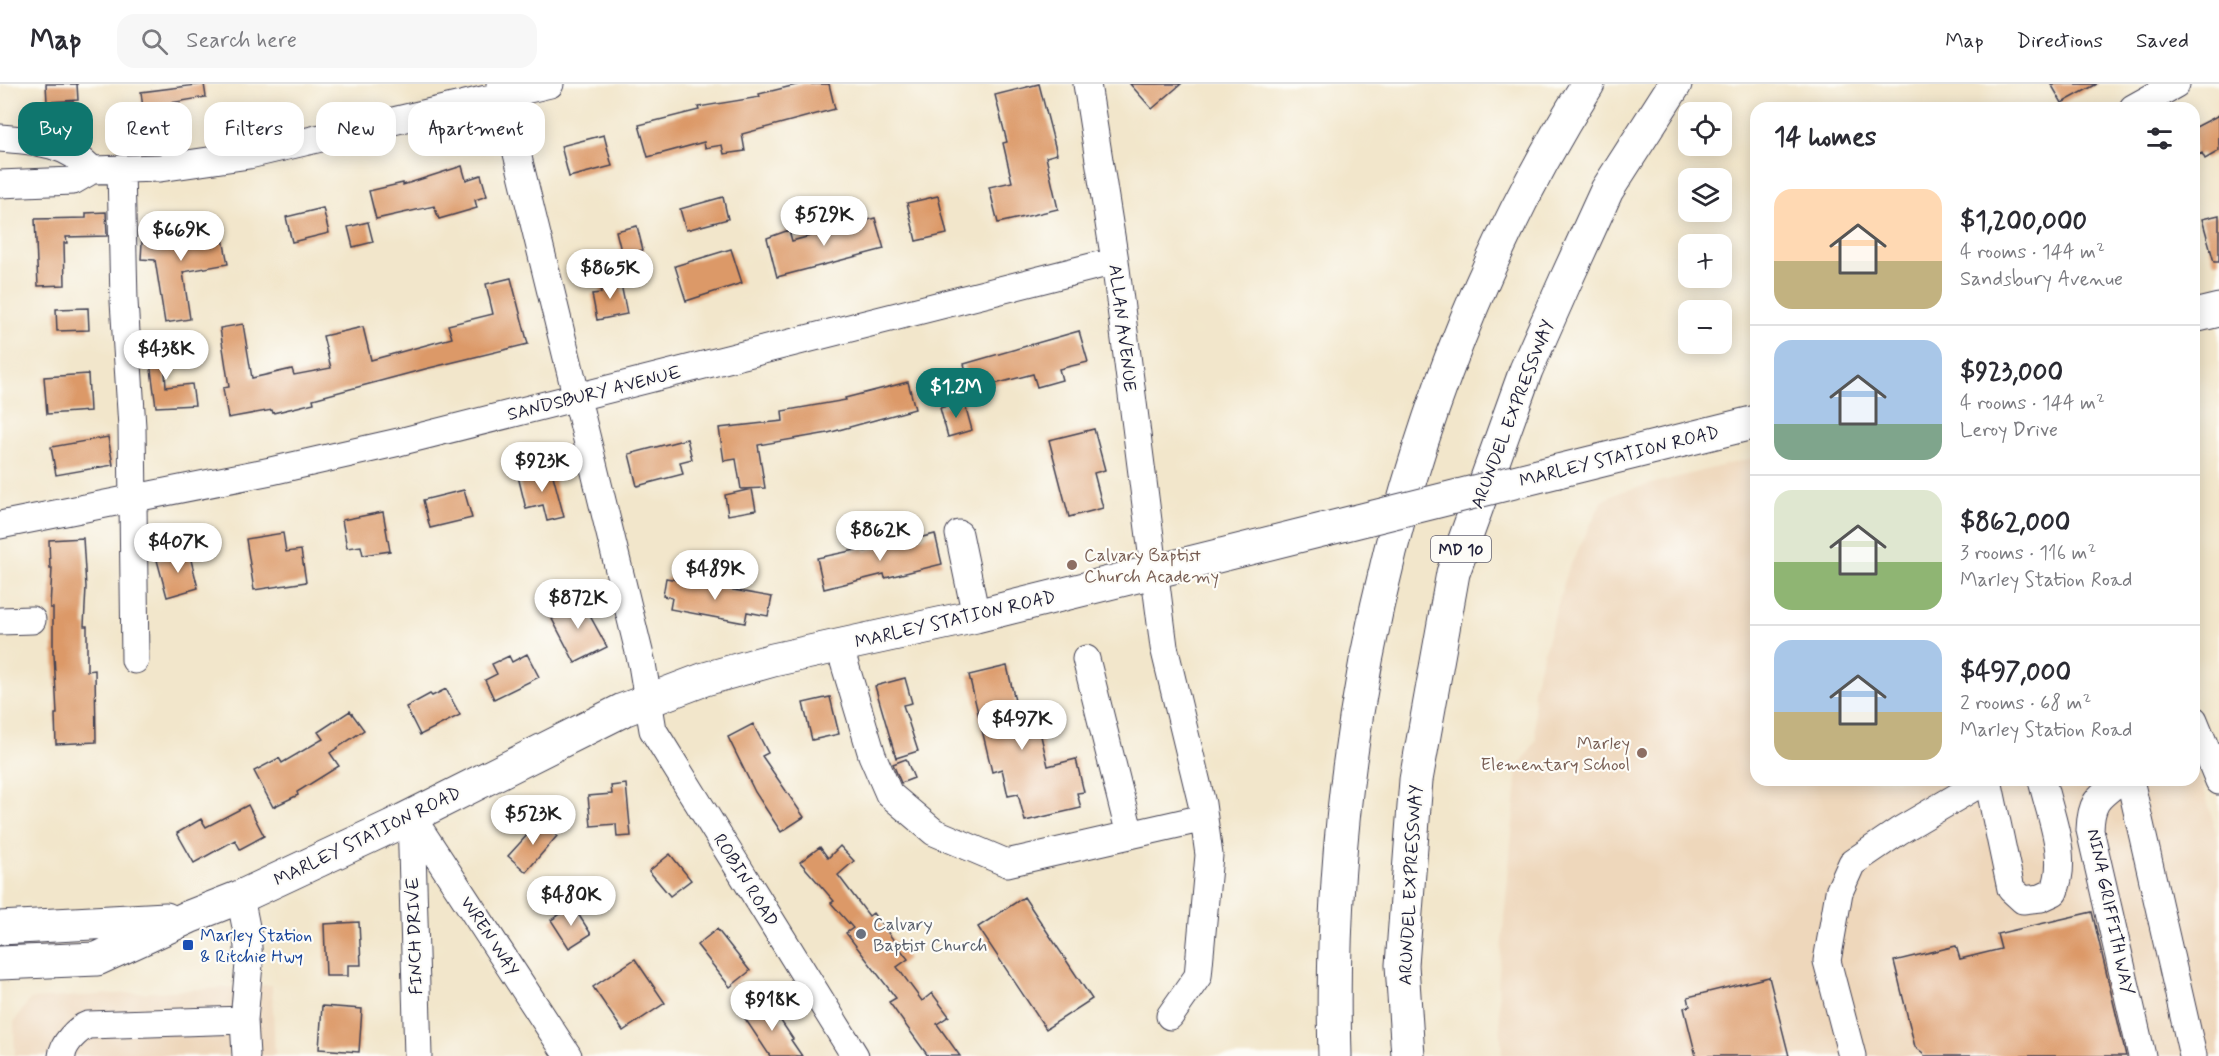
<!DOCTYPE html>
<meta charset="utf-8">
<style>
:root{--surface:#fff;--page:#f7f7f7;--text:#2b2b33;--muted:#7c7c81;--line:#e1e1e2;--accent:#0f766e}
body{margin:0;font-family:Mynerve,sans-serif;background:var(--page);color:var(--text);height:100vh;display:flex;flex-direction:column;font-size:22px;white-space:nowrap}
*{box-sizing:border-box;margin:0}
p{font-size:20px;color:var(--muted)}
.icon{flex:none;width:33px;height:33px;fill:none;stroke:currentColor;stroke-width:2;stroke-linecap:round;stroke-linejoin:round}
.map{position:relative;flex:1;overflow:hidden}
.drawer{position:absolute;left:1750px;top:18px;width:450px;height:684px;display:flex;flex-direction:column;background:var(--surface);border-radius:18px;box-shadow:0 3px 15px #0003}
.drawer>*{flex:none}
.guide{position:absolute;left:18px;top:18px;width:570px;height:54px;display:flex;gap:12px}
.tools{position:absolute;left:1678px;top:18px;display:grid;gap:12px}
.tools a{display:grid;place-items:center;width:54px;height:54px;border-radius:12px;background:var(--surface);box-shadow:0 3px 15px #0003;font-size:30px}
.price{position:absolute;translate:-50% -51px;padding:0 14px;border-radius:21px;background:#fff;color:#222;font-size:20px;line-height:39px;filter:drop-shadow(0 2px 3px #0008)}
.price::after{content:'';position:absolute;left:50%;top:36px;width:18px;height:14px;margin-left:-9px;background:inherit;clip-path:polygon(0 0,100% 0,50% 100%)}
.price.selected{background:var(--accent);color:#fff}
ul{padding:0;list-style:none}
li{display:flex;align-items:center;gap:18px;height:150px;padding:0 24px}
li+li{border-top:2px solid var(--line)}
li span{display:grid;place-items:center;flex:none;width:168px;height:120px;border-radius:18px;color:#555}
li>.icon{margin-inline-start:auto}
span .icon{width:72px;height:72px;fill:#fffc;stroke-width:1}
li b{font-size:26px}
h2{display:flex;justify-content:space-between;align-items:center;height:72px;padding:0 24px;font-size:26px}
.tag{padding:0 21px;border-radius:18px;background:var(--surface);box-shadow:0 3px 15px #0003;font-size:21px;line-height:54px}
.tag.selected{background:var(--accent);color:#fff}
header{display:flex;align-items:center;gap:36px;box-sizing:border-box;height:84px;padding:0 30px;background:var(--surface);border-bottom:2px solid var(--line)}
header strong{font-size:28px}
nav{display:flex;gap:33px;margin-inline-start:auto;font-size:21px}
.search{width:420px;height:54px;background:var(--page);display:flex;align-items:center;gap:15px;box-sizing:border-box;padding:0 21px;border-radius:18px;color:var(--muted);font-size:22px}
.map>svg:first-child{display:block}
.built{fill:#eed7bb}
.building{fill:#dc9968}
.lines{fill:none;stroke-linecap:round;stroke-linejoin:round}
.minor-casing{stroke:#413f51;stroke-width:29}
.major-casing{stroke:#413f51;stroke-width:35}
.highway-casing{stroke:#413f51;stroke-width:35}
.minor{stroke:#fff;stroke-width:27}
.major{stroke:#fff;stroke-width:33}
.highway{stroke:#fff;stroke-width:33}
.major-bridge-casing{stroke:#413f51;stroke-width:35;stroke-linecap:butt}
.major-bridge{stroke:#fff;stroke-width:33}
.education-dot{fill:#8d6e63;stroke:#fdfcf7;stroke-width:2}
.worship-dot{fill:#6b7280;stroke:#fdfcf7;stroke-width:2}
.transit-dot{fill:#1a4fb4;stroke:#fdfcf7;stroke-width:2}
.labels{text-anchor:middle;stroke-width:4.5;stroke-linejoin:round;paint-order:stroke}
.shield{fill:#fdfcf7;stroke:#646373;stroke-width:1.5}
.shield-label{font-size:16px;font-weight:bold;fill:#22223b}
.street-label{font-size:18px;fill:#22223b;stroke:#fdfcf7}
.education-label{font-size:18px;fill:#785e54;stroke:#fdfcf7;text-anchor:start}
.worship-label{font-size:18px;fill:#5b616d;stroke:#fdfcf7;text-anchor:start}
.transit-label{font-size:18px;fill:#164399;stroke:#fdfcf7;text-anchor:start}
</style>
<header>
<strong>Map</strong>
<div class="search"><svg class="icon" aria-label="search" viewBox="0 0 24 24"><circle cx="10" cy="10" r="6"/><path d="M15 15l6 6"/></svg>Search here</div>
<nav><a>Map</a><a>Directions</a><a>Saved</a></nav>
</header>
<div class="map">
<svg width="2219" height="972" viewBox="0 0 2219 972">
<rect width="100%" height="100%" fill="#fdfcf7"/>
<filter id="ink" filterUnits="userSpaceOnUse"><feTurbulence type="fractalNoise" baseFrequency=".0167" numOctaves="2"/><feDisplacementMap in="SourceGraphic" scale="12" xChannelSelector="R" yChannelSelector="G"/><feConvolveMatrix kernelMatrix="1 2 1 2 8 2 1 2 1" color-interpolation-filters="sRGB"/></filter>
<filter id="wash" filterUnits="userSpaceOnUse"><feTurbulence type="fractalNoise" baseFrequency=".008" numOctaves="4" result="noise"/><feDisplacementMap in="SourceGraphic" scale="24" xChannelSelector="R" yChannelSelector="G"/><feGaussianBlur stdDeviation="1.35" result="paint"/><feColorMatrix in="noise" values="0 0 0 0 0 0 0 0 0 0 0 0 0 0 0 0 0 1.4 0 .05"/><feComposite in="paint" operator="in"/></filter>
<g filter="url(#wash)">
<rect width="100%" height="100%" fill="#f2e6cb"/>
<!-- built -->
<path class="built" d="M1756 373V696H2194L2195 682 2203 700 2219 759V972H1502L1498 900 1518 685 1536 656 1533 605 1568 486 1602 417 1620 408Z
M272 901 275 972H15L14 938 30 915Z"/>
<g id="blocks">
<!-- building -->
<path class="building" d="M46 0H77L78 16 47 18Z
M204 0 206 13 170 19 173 38 145 41 141 8Z
M800 0H829L835 25 742 50 745 67 724 70 722 61 705 64 704 58 648 73 639 41 699 26 698 23 760 13 759 10Z
M1039 0 1057 70 1046 73 1058 125 998 139 989 103 1012 98 1003 59 1007 58 995 11Z
M1130 0H1181L1152 25Z
M2051 0H2097L2062 19Z
M2219 31V67L2205 75 2202 69 2194 73V44Z
M604 51 612 82 569 93 561 62Z
M462 82 466 96 481 91 487 112 475 116 477 124 439 135 434 122 376 135 369 107 403 99V101Z
M938 112 947 150 916 157 907 119Z
M723 113 728 135 686 146 680 125Z
M323 124 329 149 292 158 286 133Z
M106 128 107 152 66 153 67 159H64L65 201 38 202 35 135 86 134V129Z
M2219 131V178H2214L2202 135Z
M875 134 884 165 777 193 767 154 789 146 792 157Z
M368 138 373 158 353 163 348 143Z
M220 140 228 180 183 188 190 235 165 239 155 176 141 175 143 142 187 146Z
M637 142 643 166 622 171 616 147Z
M731 165 742 199 686 217 675 182Z
M511 194 528 260 425 285 313 315 314 319 273 329 272 326 228 334 223 304 229 303 220 244 243 240 252 294 292 285 294 291 331 284 323 252 363 243 371 276 452 254 448 241 493 230 486 200Z
M620 195 627 230 597 236 592 210 601 209 599 198Z
M88 224 89 246 57 247 56 225Z
M1079 247 1088 278 1059 285 1062 296 1037 303 1033 290 972 306 964 280Z
M163 260 166 303 192 300 195 321 156 323 150 278 144 279 143 262Z
M88 290 90 327 47 330 44 293Z
M908 298 915 325 828 349 758 361 765 404 741 405 736 375 724 377 719 344 783 337 782 327 846 316 845 314Z
M964 317 972 346 948 353 940 324Z
M1094 345 1105 386 1094 389 1103 424 1069 433 1049 356Z
M108 353 113 381 56 391 51 363Z
M687 355 692 375 680 378 683 390 637 402 629 370Z
M551 384 564 433 547 437 543 421 526 425 518 392Z
M752 405 756 426 728 431 725 411Z
M464 406 472 434 430 444 423 416Z
M383 428 390 467 363 471 361 462 347 464 342 436Z
M283 449 286 468 301 466 306 498 254 506 246 455Z
M935 450 942 480 885 494 884 490 824 505 817 474 865 464V467Z
M83 454 86 503 84 542H87V587L95 586 96 658 56 660 55 630H57L54 570H53V524H50L52 484H50L49 456Z
M189 468 198 504 167 513 157 476Z
M666 494 772 513 768 532 747 528 745 539 670 525 672 514 663 512Z
M578 510 607 563 575 579 552 535 564 529 559 520Z
M527 570 539 593 494 615 485 596 497 590 492 580 509 572 512 578Z
M1007 582 1021 643 1038 639 1048 682 1076 675 1084 708 1077 709 1081 724 1025 737 1018 710 1008 712 1002 685 992 688 969 591Z
M905 594 912 619 903 621 918 667 896 674 875 602Z
M446 605 460 631 420 651 406 623 430 610 432 612Z
M830 613 839 650 812 656 803 619Z
M350 627 364 646 330 669 339 682 297 708 298 711 273 723 254 687 279 674 282 679 323 655 318 648Z
M753 640 768 669 762 672 804 733 781 748 755 708 728 653Z
M906 675 914 694 901 699 893 680Z
M626 700 631 752 617 753 616 740 591 742 588 712 612 710 611 702Z
M248 721 264 752 240 765 235 756 194 779 177 749 201 735 206 743Z
M540 737 557 752 526 788 508 772Z
M840 762 854 777 838 791 869 832 873 829 908 875 897 883 922 917 932 909 949 932 937 940 960 972H928L889 918 896 914 846 849 853 844 831 819 834 817 800 778 820 763 828 774Z
M670 770 691 796 670 812 649 787Z
M1024 813 1092 915 1046 945 978 843Z
M573 822 591 850 569 864 551 836Z
M2092 828 2126 972H1924L1923 969 1915 963 1894 877 1956 862 1960 875 2001 865 1997 850Z
M359 838 361 881H348V892H326L324 840Z
M717 845 750 887 730 903 697 861Z
M635 875 665 919 623 947 593 903Z
M1769 893 1789 972H1696L1684 924 1690 922 1688 913Z
M767 916 793 955 791 956 802 972H770L744 933Z
M322 922 362 925 359 968 319 965Z"/>
</g>
</g>
<g filter="url(#ink)">
<use href="#blocks" fill-opacity="0" stroke="#413f51" stroke-width="1.5"/>
<g class="lines">
<defs>
<path id="minor" d="M500 0 642 580 653 646 855 972
M1087 0 1115 177 1164 563 1202 720 1209 771 1198 892 1170 932
M2133 24 2176 0
M0 54C35 57 66 58 92 86
M121 86 124 217 132 343 135 576
M0 100 73 97 92 86 160 84 249 71 550 0
M0 441 271 387 399 358 1115 177
M959 450 976 532
M0 537 32 536
M839 561 872 671 889 710 934 748 1007 779 1204 734
M1086 575 1130 751
M2194 636 2219 697
M1988 696 2011 805 2023 816 2041 814 2054 808C2069 773 2050 732 2042 696
M2121 696C2099 713 2091 716 2090 746L2142 972
M2130 696 2193 972
M411 732 568 972
M411 732 418 972
M240 813 247 848 249 880 244 936 246 972
M62 972C63 960 77 945 88 941L244 936
M1852 972 1827 877 1839 808 1852 779 1899 747 1986 696"/>
<path id="major" d="M2194 232 2219 226
M1558 387 1756 338
M0 844 166 835
M0 879 97 875 189 833 240 813 392 742 623 626 705 595 773 576 976 532 1326 445"/>
<path id="highway" d="M1335 972C1325 638 1408 284 1588 0
M1408 972 1402 881 1416 696 1453 489 1526 286 1565 198 1607 106 1675 0"/>
</defs>
<!-- minor casing -->
<use href="#minor" class="minor-casing"/>
<!-- major casing -->
<use href="#major" class="major-casing"/>
<!-- highway casing -->
<use href="#highway" class="highway-casing"/>
<!-- minor -->
<use href="#minor" class="minor"/>
<!-- major -->
<use href="#major" class="major"/>
<!-- highway -->
<use href="#highway" class="highway"/>
<defs>
<path id="major-bridge" d="M1326 445 1558 387"/>
</defs>
<!-- major-bridge casing -->
<use href="#major-bridge" class="major-bridge-casing"/>
<!-- major-bridge -->
<use href="#major-bridge" class="major-bridge"/>
</g>
</g>
<!-- markers -->
<g class="education-dot">
<circle cx="1072" cy="481" r="6"/>
<circle cx="1642" cy="669" r="6"/>
</g>
<circle class="worship-dot" cx="861" cy="850" r="6"/>
<rect class="transit-dot" x="182" y="855" width="12" height="12" rx="3"/>
<g class="labels">
<!-- shield labels -->
<rect class="shield" x="1431" y="452" width="60" height="26" rx="4.5"/>
<g class="shield-label">
<text x="1461" y="471">MD 10</text>
</g>
<!-- street labels -->
<g class="street-label">
<text transform="translate(1123 244) rotate(83)" y="6">ALLAN AVENUE</text>
<text transform="translate(594 309) rotate(-14)" y="6">SANDSBURY AVENUE</text>
<text transform="translate(1512 330) rotate(-69)" y="6">ARUNDEL EXPRESSWAY</text>
<text transform="translate(1619 372) rotate(-14)" y="6">MARLEY STATION ROAD</text>
<text transform="translate(955 535) rotate(-13)" y="6">MARLEY STATION ROAD</text>
<text transform="translate(367 752) rotate(-26)" y="6">MARLEY STATION ROAD</text>
<text transform="translate(746 796) rotate(58)" y="6">ROBIN ROAD</text>
<text transform="translate(1410 801) rotate(-87)" y="6">ARUNDEL EXPRESSWAY</text>
<text transform="translate(2111 828) rotate(78)" y="6">NINA GRIFFITH WAY</text>
<text transform="translate(414 852) rotate(-92)" y="6">FINCH DRIVE</text>
<text transform="translate(490 852) rotate(57)" y="6">WREN WAY</text>
</g>
<!-- education labels -->
<g class="education-label">
<text x="1084" y="477">Calvary Baptist<tspan x="1084" dy="21">Church Academy</tspan></text>
<text x="1630" y="665" text-anchor="end">Marley<tspan x="1630" dy="21">Elementary School</tspan></text>
</g>
<!-- worship labels -->
<g class="worship-label">
<text x="873" y="846">Calvary<tspan x="873" dy="21">Baptist Church</tspan></text>
</g>
<!-- transit labels -->
<g class="transit-label">
<text x="200" y="857">Marley Station<tspan x="200" dy="21">&amp; Ritchie Hwy</tspan></text>
</g>
</g>
</svg>
<div class="tools">
<a><svg class="icon" aria-label="locate" viewBox="0 0 24 24"><circle cx="12" cy="12" r="6"/><path d="M12 2v4M12 18v4M2 12h4M18 12h4"/></svg></a>
<a><svg class="icon" aria-label="layers" viewBox="0 0 24 24"><path d="M12 4l9 5-9 5-9-5zM3 14l9 5 9-5"/></svg></a>
<a>+</a>
<a>−</a>
</div>
<b class="price" style="left:824px;top:163px">$529K</b>
<b class="price" style="left:181px;top:178px">$669K</b>
<b class="price" style="left:610px;top:216px">$865K</b>
<b class="price" style="left:166px;top:297px">$438K</b>
<b class="price selected" style="left:956px;top:335px">$1.2M</b>
<b class="price" style="left:542px;top:409px">$923K</b>
<b class="price" style="left:880px;top:478px">$862K</b>
<b class="price" style="left:178px;top:490px">$407K</b>
<b class="price" style="left:715px;top:517px">$489K</b>
<b class="price" style="left:578px;top:546px">$872K</b>
<b class="price" style="left:1022px;top:667px">$497K</b>
<b class="price" style="left:533px;top:762px">$523K</b>
<b class="price" style="left:571px;top:843px">$480K</b>
<b class="price" style="left:772px;top:948px">$918K</b>
<div class="guide">
<a class="tag selected">Buy</a>
<a class="tag">Rent</a>
<a class="tag">Filters</a>
<a class="tag">New</a>
<a class="tag">Apartment</a>
</div>
<section class="drawer">
<h2>14 homes<svg class="icon" aria-label="filters" viewBox="0 0 24 24"><path d="M4 7h16M4 17h16"/><circle cx="9" cy="7" r="2"/><circle cx="15" cy="17" r="2"/></svg></h2>
<ul>
<li><span style="background:linear-gradient(#ffd9b3 60%,#c2b280 0)"><svg class="icon" aria-label="home" viewBox="0 0 24 24"><path d="M3 11l9-7 9 7M6 9v11h12V9"/></svg></span><div><b>$1,200,000</b><p>4 rooms · 144 m²</p><p>Sandsbury Avenue</p></div></li>
<li><span style="background:linear-gradient(#a9c7e8 70%,#7fa58c 0)"><svg class="icon" aria-label="home" viewBox="0 0 24 24"><path d="M3 11l9-7 9 7M6 9v11h12V9"/></svg></span><div><b>$923,000</b><p>4 rooms · 144 m²</p><p>Leroy Drive</p></div></li>
<li><span style="background:linear-gradient(#dfe7d0 60%,#8fb573 0)"><svg class="icon" aria-label="home" viewBox="0 0 24 24"><path d="M3 11l9-7 9 7M6 9v11h12V9"/></svg></span><div><b>$862,000</b><p>3 rooms · 116 m²</p><p>Marley Station Road</p></div></li>
<li><span style="background:linear-gradient(#a9c7e8 60%,#c2b280 0)"><svg class="icon" aria-label="home" viewBox="0 0 24 24"><path d="M3 11l9-7 9 7M6 9v11h12V9"/></svg></span><div><b>$497,000</b><p>2 rooms · 68 m²</p><p>Marley Station Road</p></div></li>
</ul>
</section>
</div>
